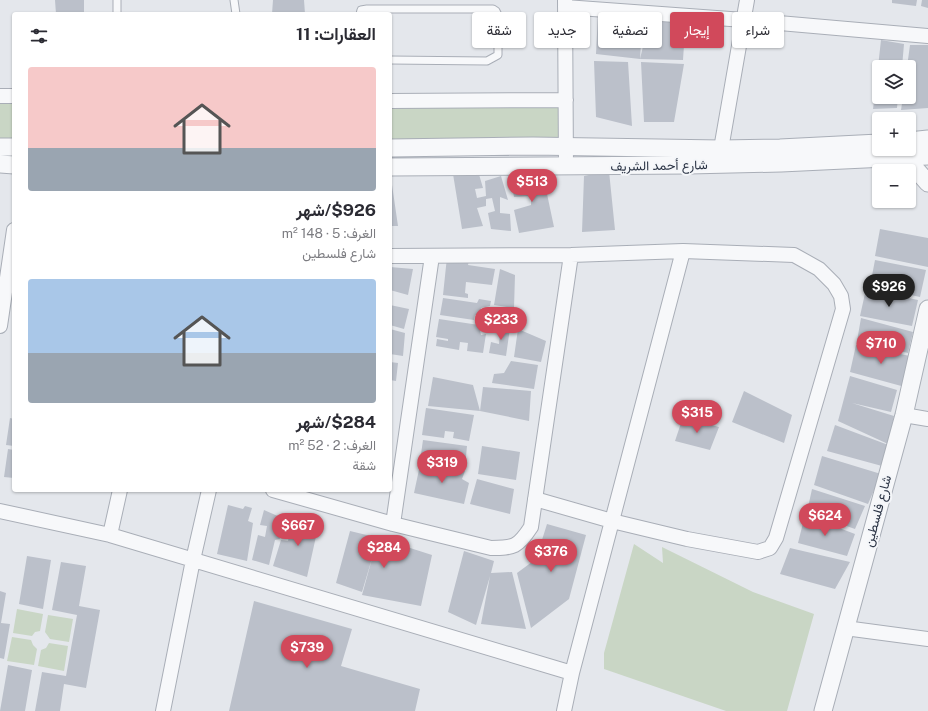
<!DOCTYPE html>
<html lang="ar">
<meta charset="utf-8">
<style>
:root{--surface:#fff;--page:#f2f2f3;--text:#2b2b33;--muted:#7c7c81;--accent:#d1495b}
body{margin:0;font-family:"Public Sans",Vazirmatn,sans-serif;background:var(--page);color:var(--text);direction:rtl;height:100vh;display:flex;flex-direction:column;font-size:15px;white-space:nowrap}
*{box-sizing:border-box;margin:0}
p{font-size:13px;color:var(--muted)}
.icon{flex:none;width:22px;height:22px;fill:none;stroke:currentColor;stroke-width:2;stroke-linecap:round;stroke-linejoin:round}
.map{position:relative;flex:1;overflow:hidden;direction:ltr}
.drawer{position:absolute;left:12px;top:12px;width:380px;height:480px;display:flex;flex-direction:column;background:var(--surface);border-radius:4px;box-shadow:0 1px 3px #0004;direction:rtl}
.drawer>*{flex:none}
.guide{position:absolute;left:404px;top:12px;width:380px;height:36px;direction:rtl;display:flex;gap:8px}
.controls{position:absolute;left:872px;top:60px;display:grid;gap:8px}
.controls a{display:grid;place-items:center;width:44px;height:44px;border-radius:4px;background:var(--surface);box-shadow:0 1px 3px #0004;font-size:20px}
.price{position:absolute;translate:-50% -34px;padding:0 9px;border-radius:14px;background:var(--accent);color:#fff;font-size:13px;line-height:26px;filter:drop-shadow(0 1px 2px #0008)}
.price::after{content:'';position:absolute;left:50%;top:24px;width:12px;height:9px;margin-left:-6px;background:inherit;clip-path:polygon(0 0,100% 0,50% 100%)}
.price.selected{background:#222;color:#fff}
ul{padding:0;list-style:none}
li{display:grid;align-content:center;gap:8px;height:212px;padding:0 16px}
li span{display:grid;place-items:center;height:124px;border-radius:4px;color:#555}
li>.icon{margin-inline-start:auto}
span .icon{width:72px;height:72px;fill:#fffc;stroke-width:1}
li b{font-size:17px}
h2{display:flex;justify-content:space-between;align-items:center;height:48px;padding:0 16px;font-size:17px}
.pill{padding:0 14px;border-radius:4px;background:var(--surface);box-shadow:0 1px 3px #0004;font-size:14px;line-height:36px}
.pill.selected{background:var(--accent);color:#fff}
.map>svg:first-child{display:block}
.green{fill:#c9d6c5}
.building{fill:#bbc0ca}
.lines{fill:none;stroke-linecap:round;stroke-linejoin:round}
.service-casing{stroke:#a9aeb7;stroke-width:9}
.minor-casing{stroke:#a9aeb7;stroke-width:16}
.tertiary-casing{stroke:#a9aeb7;stroke-width:19}
.service{stroke:#f7f8fa;stroke-width:7}
.minor{stroke:#f7f8fa;stroke-width:14}
.tertiary{stroke:#f7f8fa;stroke-width:17}
.labels{text-anchor:middle;stroke-width:4;stroke-linejoin:round;paint-order:stroke}
.street-label{font-size:13px;fill:#2b3445;stroke:#f4f6f9}
</style>
<div class="map">
<svg width="928" height="711" viewBox="0 0 928 711">
<rect width="100%" height="100%" fill="#e4e7ec"/>
<!-- green -->
<path class="green" d="M0 96H14V147H0Z
M566 100V148H390V101Z
M634 544 663 563 662 547 753 592 814 614 787 711H726L604 669V653Z
M17 609 43 614 40 631 35 632 32 636 13 633Z
M48 615 73 619 69 642 50 639 45 632Z
M12 637 31 640 33 645 37 649 34 665 7 661Z
M49 643 68 646 64 671 38 666 41 650 46 648Z"/>
<!-- building -->
<path class="building" d="M55 0H84V14H56Z
M273 0H304L305 14H272Z
M892 0H917L916 6 892 3Z
M922 0H928V8L921 6Z
M643 12 640 59 596 54 598 13Z
M651 13 686 15 683 60 640 59Z
M881 40 904 44 902 67H878Z
M910 45H928V108L901 110 903 97H909V67H907Z
M594 61 628 62 632 126 596 117Z
M641 62 684 64 674 122H644Z
M878 70 879 97H898L897 108 873 109Z
M478 171 483 188 475 189 477 198 486 196 485 181 501 176 508 200 500 197V213L510 214 511 231 491 229 488 213 495 211 492 198 486 199V206L477 208 483 226 462 229 453 174Z
M609 171 615 230 582 232 584 176Z
M510 174 543 175 554 227 519 233 514 210 531 205V196L514 197Z
M390 178H391L398 226H390Z
M880 229 928 238V267L875 256Z
M447 257 469 260 468 265 495 269 492 285 466 282 465 293 468 294V298L443 295Z
M875 260 926 270 920 297 870 286Z
M390 267 413 269 408 295 390 290Z
M500 269 515 275 514 308 494 305Z
M866 289 918 300 912 326 860 316Z
M443 298 477 303 479 299 491 301 490 306 481 308 480 316 475 315 474 320 440 315Z
M390 305 409 309 404 329 390 325Z
M861 318 913 332 908 353 857 341Z
M439 319 479 325 481 335 486 334 483 353 467 351 468 343 460 342 459 350 436 346 437 339 448 341V339L436 337Z
M493 325 510 328 506 356 489 353 491 342 499 344 500 332 492 331Z
M390 329 405 333 403 356 390 354Z
M518 329 546 341 541 362 514 357Z
M856 345 910 356 905 387 850 372Z
M511 361 538 365 534 389 492 383 494 374 504 373Z
M390 362 398 363 396 381 390 380Z
M850 376 897 390 891 412 852 403 894 416 888 444 838 421Z
M433 377 473 385 480 411 483 387 531 391 529 421 480 411 428 406Z
M744 391 792 415 784 443 732 422Z
M426 408 474 415 469 441 453 438 454 432 445 431 444 438 422 435Z
M683 417 719 427 710 450 675 441Z
M10 418 14 419V446L6 445Z
M835 425 891 446 882 466 827 451Z
M423 440 467 446 465 467 420 461Z
M482 446 520 452 516 480 478 474Z
M8 449 14 450V478L4 477Z
M822 456 881 474 868 504 814 485Z
M420 465 442 469 440 478H445L450 469 465 471 462 479 469 483 464 504 414 493Z
M477 479 514 489 510 514 470 504Z
M812 489 865 506 855 529 807 512Z
M228 505 243 509 245 506 252 508 248 521 253 523 247 561 217 554Z
M264 510 280 517 284 514 289 515 288 528 281 527 282 532 280 534 278 530 277 532 280 539 275 540 269 565 252 560 258 535 265 537 267 526 260 525Z
M805 515 855 534 847 556 798 543Z
M293 516 319 523 307 577 273 566 281 540 288 541Z
M547 524 586 535 569 599 531 628 517 573 536 559Z
M350 531 379 538 432 555 421 606 362 595 373 555 362 592 336 583Z
M790 548 850 562 835 589 780 574Z
M464 551 494 561 491 573 512 572 526 629 481 624 490 576 476 625 448 612Z
M27 556 51 560 43 609 19 604Z
M61 562 86 566 79 606 100 610 86 688 64 684 60 711H35L42 672 66 676 77 615 52 610Z
M0 591 6 593 1 623 10 624 4 659 0 658Z
M254 601 352 629 341 666 420 689 415 711H229Z
M8 665 32 670 25 711H0Z"/>
<g class="lines">
<defs>
<path id="service" d="M117 0V14
M234 0 236 14
M360 14 361 10 367 9H493L496 11 498 15V55L487 61 390 60"/>
<path id="minor" d="M565 0 566 166
M565 7 744 20 928 36
M0 96H14
M390 101 566 100
M722 159 721 149 747 0
M390 256 571 255 683 251 794 255 819 269 834 284 841 296 843 309 776 538 770 548 758 552 687 539 612 521 535 499
M0 326 14 230
M904 415 928 419
M273 490 393 524 491 548C514 548 518 547 531 527L571 255
M0 511 110 535 572 673 564 711
M393 524 432 256
M110 535 120 490
M845 628 928 639
M572 673 683 251
M163 711 193 560 209 490"/>
<path id="tertiary" d="M909 141 928 139
M0 147H14
M390 148 533 146 721 149 780 148 879 143
M905 157 928 183
M0 164 14 165
M390 167 689 165 781 163 928 156
M823 711 904 415 928 309"/>
</defs>
<!-- service casing -->
<use href="#service" class="service-casing"/>
<!-- minor casing -->
<use href="#minor" class="minor-casing"/>
<!-- tertiary casing -->
<use href="#tertiary" class="tertiary-casing"/>
<!-- service -->
<use href="#service" class="service"/>
<!-- minor -->
<use href="#minor" class="minor"/>
<!-- tertiary -->
<use href="#tertiary" class="tertiary"/>
</g>
<g class="labels">
<!-- street labels -->
<g class="street-label">
<text transform="translate(659 165) rotate(-1)" y="5">شارع أحمد الشريف</text>
<text transform="translate(877 511) rotate(-75)" y="5">شارع فلسطين</text>
</g>
</g>
</svg>
<div class="controls">
<a><svg class="icon" aria-label="layers" viewBox="0 0 24 24"><path d="M12 4l9 5-9 5-9-5zM3 14l9 5 9-5"/></svg></a>
<a>+</a>
<a>−</a>
</div>
<b class="price" style="left:532px;top:203px">$513</b>
<b class="price selected" style="left:889px;top:308px">$926</b>
<b class="price" style="left:501px;top:341px">$233</b>
<b class="price" style="left:881px;top:365px">$710</b>
<b class="price" style="left:697px;top:434px">$315</b>
<b class="price" style="left:442px;top:484px">$319</b>
<b class="price" style="left:825px;top:537px">$624</b>
<b class="price" style="left:298px;top:547px">$667</b>
<b class="price" style="left:384px;top:569px">$284</b>
<b class="price" style="left:551px;top:573px">$376</b>
<b class="price" style="left:307px;top:669px">$739</b>
<div class="guide">
<a class="pill">شراء</a>
<a class="pill selected">إيجار</a>
<a class="pill">تصفية</a>
<a class="pill">جديد</a>
<a class="pill">شقة</a>
</div>
<section class="drawer">
<h2>العقارات: 11<svg class="icon" aria-label="filters" viewBox="0 0 24 24"><path d="M4 7h16M4 17h16"/><circle cx="9" cy="7" r="2"/><circle cx="15" cy="17" r="2"/></svg></h2>
<ul>
<li><span style="background:linear-gradient(#f6c9c9 65%,#9aa5b1 0)"><svg class="icon" aria-label="home" viewBox="0 0 24 24"><path d="M3 11l9-7 9 7M6 9v11h12V9"/></svg></span><div><b>$926/شهر</b><p>الغرف: 5 · 148 m²</p><p>شارع فلسطين</p></div></li>
<li><span style="background:linear-gradient(#a9c7e8 60%,#9aa5b1 0)"><svg class="icon" aria-label="home" viewBox="0 0 24 24"><path d="M3 11l9-7 9 7M6 9v11h12V9"/></svg></span><div><b>$284/شهر</b><p>الغرف: 2 · 52 m²</p><p>شقة</p></div></li>
</ul>
</section>
</div>
